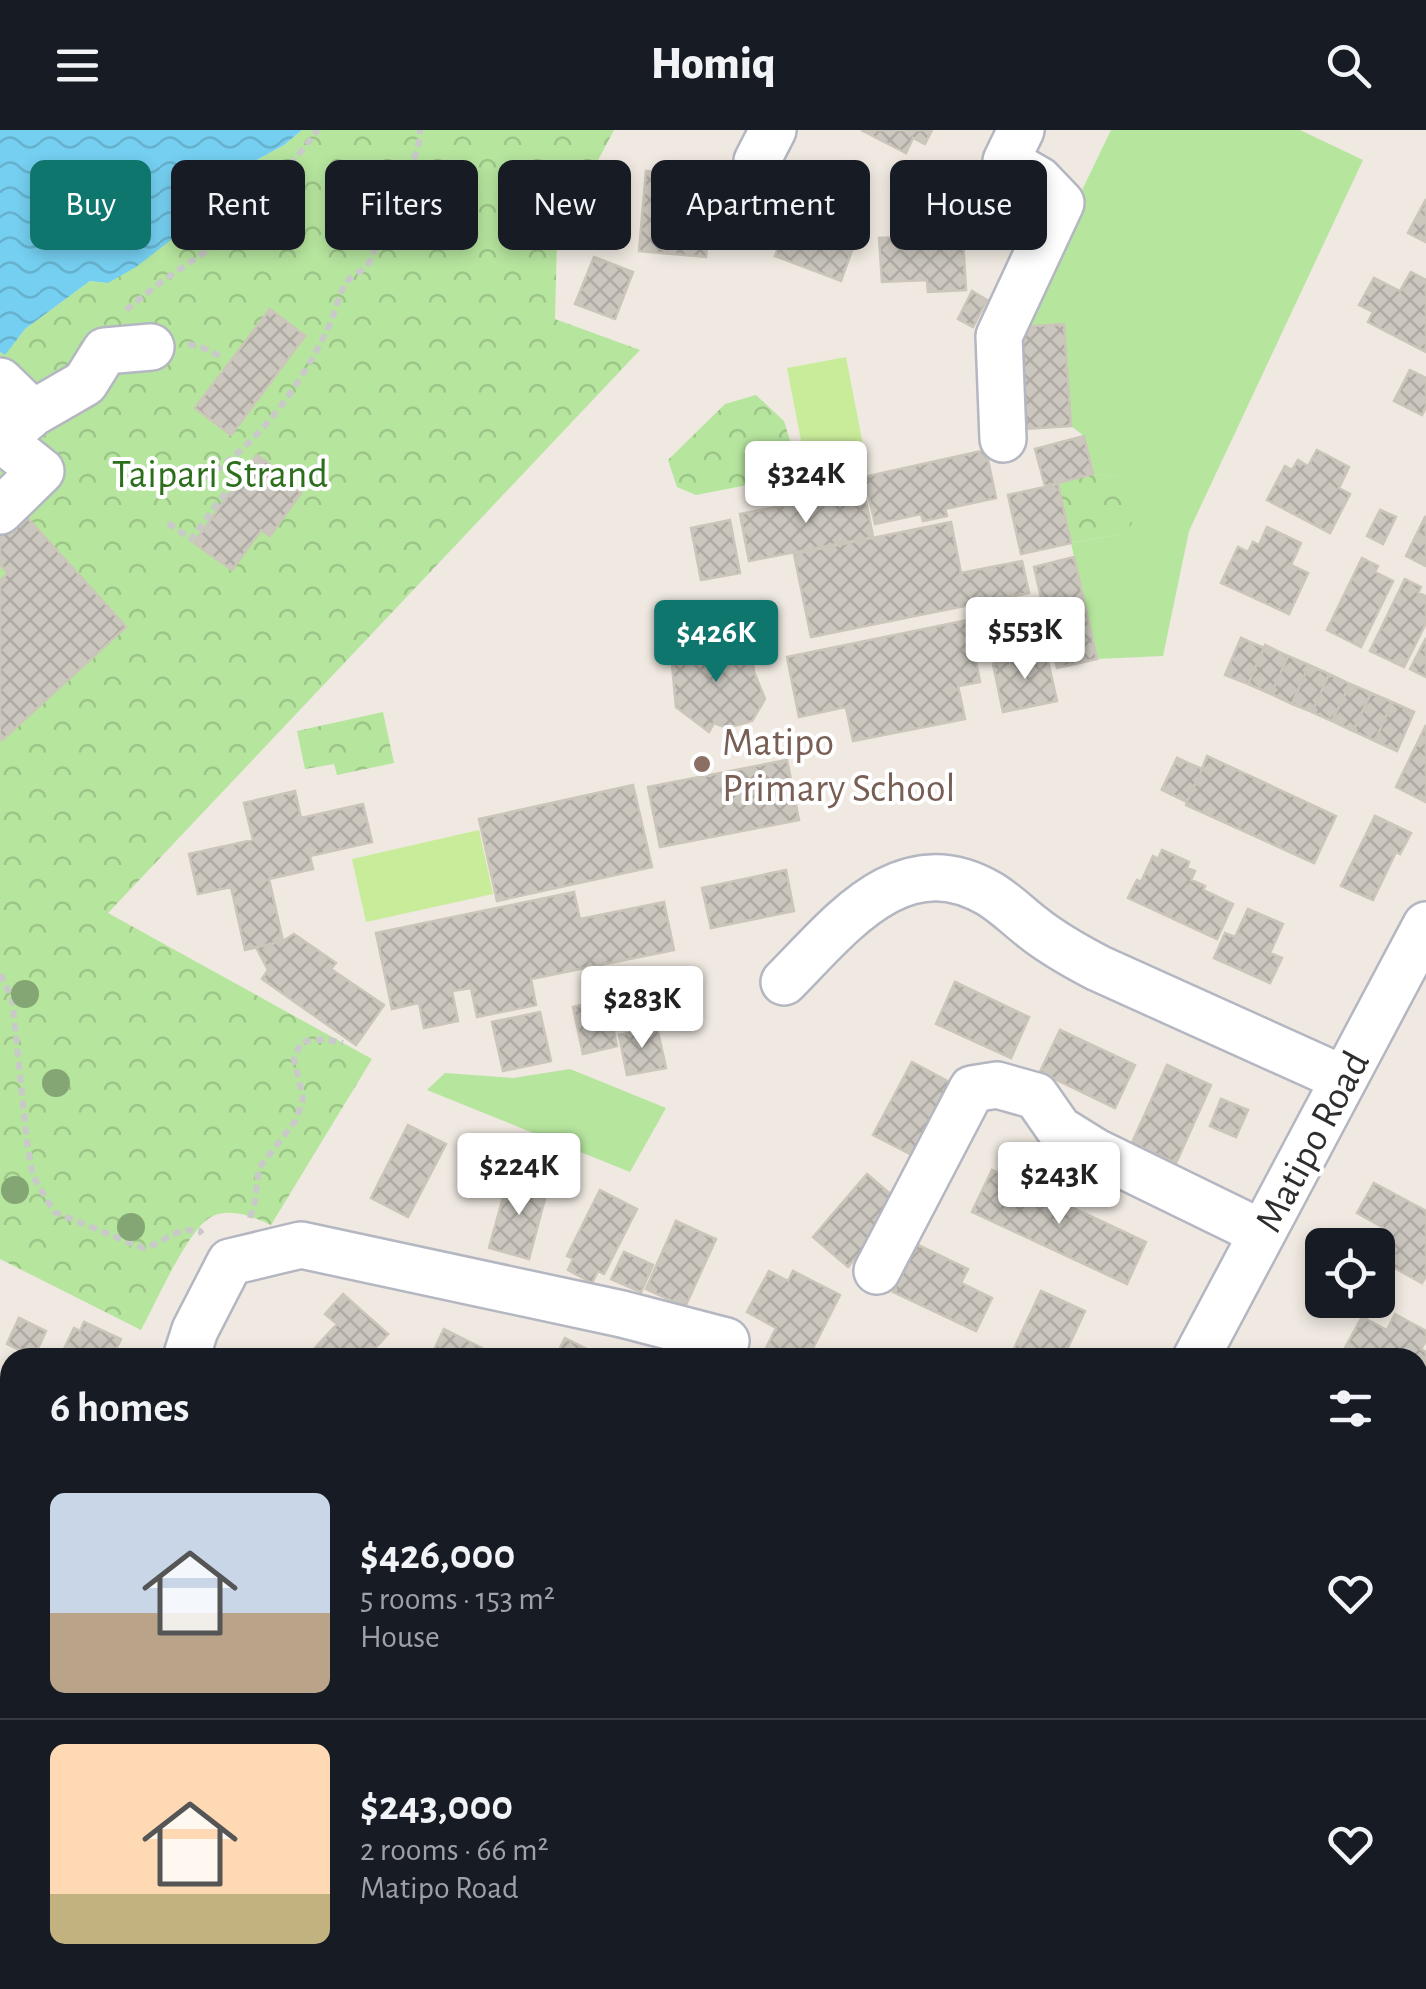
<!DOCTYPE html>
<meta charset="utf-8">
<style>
:root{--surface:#171b24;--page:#242831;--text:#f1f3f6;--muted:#9ea1a6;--line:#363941;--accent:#0f766e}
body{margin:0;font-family:"Alegreya Sans",sans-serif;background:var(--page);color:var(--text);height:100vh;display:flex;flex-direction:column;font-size:38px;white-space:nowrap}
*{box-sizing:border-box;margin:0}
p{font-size:32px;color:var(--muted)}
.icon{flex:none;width:55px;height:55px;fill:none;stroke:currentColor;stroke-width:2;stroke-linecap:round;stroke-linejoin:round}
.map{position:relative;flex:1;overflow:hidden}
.panel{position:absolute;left:0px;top:1218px;width:1428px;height:642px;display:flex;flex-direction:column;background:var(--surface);border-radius:30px 30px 0 0;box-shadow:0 5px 15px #0003}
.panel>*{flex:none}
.top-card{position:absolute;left:30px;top:30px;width:1368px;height:90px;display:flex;gap:20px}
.tools{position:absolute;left:1305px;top:1098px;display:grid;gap:20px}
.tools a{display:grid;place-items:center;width:90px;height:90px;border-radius:15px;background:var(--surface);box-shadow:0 5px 15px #0003;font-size:50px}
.price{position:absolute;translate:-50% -85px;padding:0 22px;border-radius:10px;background:#fff;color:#222;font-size:32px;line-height:65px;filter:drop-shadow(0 2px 5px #0008)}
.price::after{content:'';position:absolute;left:50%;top:60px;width:30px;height:22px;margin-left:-15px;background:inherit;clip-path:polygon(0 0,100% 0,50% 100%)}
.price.on{background:var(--accent);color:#fff}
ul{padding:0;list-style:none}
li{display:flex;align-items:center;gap:30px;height:250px;padding:0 50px}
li+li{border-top:2px solid var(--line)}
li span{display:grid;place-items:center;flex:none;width:280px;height:200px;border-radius:15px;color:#555}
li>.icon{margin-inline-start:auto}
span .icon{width:120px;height:120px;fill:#fffc;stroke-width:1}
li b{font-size:42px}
h2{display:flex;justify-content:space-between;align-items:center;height:120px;padding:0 50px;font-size:42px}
.chip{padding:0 35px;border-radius:15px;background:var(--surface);box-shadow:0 5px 15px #0003;font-size:35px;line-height:90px}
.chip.on{background:var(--accent);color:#fff}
header{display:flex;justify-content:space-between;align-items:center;height:130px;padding:0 50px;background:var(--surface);font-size:45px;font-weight:800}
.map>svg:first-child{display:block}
.grass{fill:#b6e59e}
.park{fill:url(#park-crowns)}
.pitch{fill:#c9ec9a}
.water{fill:url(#water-waves)}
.building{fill:url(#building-cross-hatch);stroke:#cbc5ba;stroke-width:2.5}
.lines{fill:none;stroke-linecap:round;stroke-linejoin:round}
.minor-casing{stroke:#b4b7c1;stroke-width:50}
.path{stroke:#c9c9c9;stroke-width:6;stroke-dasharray:8 5;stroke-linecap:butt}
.minor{stroke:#fff;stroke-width:45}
.tree{fill:#84a574}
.education-dot{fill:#8d6e63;stroke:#fff;stroke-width:4}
.labels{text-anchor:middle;stroke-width:8;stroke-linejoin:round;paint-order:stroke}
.park-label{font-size:40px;fill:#2c6e1b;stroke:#fff}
.education-label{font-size:40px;fill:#785e54;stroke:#fff;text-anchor:start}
.street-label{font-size:40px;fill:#2e2e2e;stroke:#fff}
</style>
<header><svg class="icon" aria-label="menu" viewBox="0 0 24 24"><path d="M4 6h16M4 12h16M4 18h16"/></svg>Homiq<svg class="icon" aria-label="search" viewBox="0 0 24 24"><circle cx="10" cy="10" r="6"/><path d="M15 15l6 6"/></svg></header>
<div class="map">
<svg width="1426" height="1859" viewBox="0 0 1426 1859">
<defs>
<pattern id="park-crowns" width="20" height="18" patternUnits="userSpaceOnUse" patternTransform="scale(2.5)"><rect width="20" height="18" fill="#b6e59e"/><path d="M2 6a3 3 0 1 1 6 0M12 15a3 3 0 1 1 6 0" fill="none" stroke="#9dc588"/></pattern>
<pattern id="water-waves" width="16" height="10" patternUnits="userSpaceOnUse" patternTransform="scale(2.5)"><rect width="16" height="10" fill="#75cff0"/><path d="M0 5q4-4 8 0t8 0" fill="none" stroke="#66b2ce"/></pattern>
<pattern id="building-cross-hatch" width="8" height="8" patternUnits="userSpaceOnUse" patternTransform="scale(2.5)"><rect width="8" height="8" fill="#cbc7bf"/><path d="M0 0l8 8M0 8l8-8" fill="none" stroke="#afaba4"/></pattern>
</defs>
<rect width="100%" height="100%" fill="#efe9e1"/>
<!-- grass -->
<path class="grass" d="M1111 0H1300L1363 30 1189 401 1163 526 1097 529 1071 413 1121 404 1117 347 1093 344 1084 306 1071 296 1064 195 1016 197Z
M570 939 666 978 630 1042 427 960 445 943 513 948Z"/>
<!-- park -->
<path class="park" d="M302 0H614L557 108 555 189 640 220 108 783 372 929 271 1095C255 1087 229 1077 211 1087 188 1099 155 1175 141 1200L0 1129V222L5 224 25 199 90 151 108 153 233 62 253 32 284 15Z
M756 265 784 291 797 333 789 347 696 365 677 357 668 330 725 274Z
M1093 344 1117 347 1127 357 1132 394 1121 404 1071 413 1058 354Z
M383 582 394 633 337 645 334 634 305 639 297 601Z
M1426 1427V1859H1348L1330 1850H1418V1443Z"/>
<!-- pitch -->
<path class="pitch" d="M846 227 868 341 809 352 787 238Z
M479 700 493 764 366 792 352 729Z"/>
<!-- water -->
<path class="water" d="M0 0H302L284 15 253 32 233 62 136 137 108 153 90 151 25 199 5 225 0 222Z"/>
<!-- building -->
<path class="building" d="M861 0H932L925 14 913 8 906 23Z
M646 41 713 47 706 127 639 121Z
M1426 69V112L1408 103Z
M797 70 843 88 837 106 855 112 841 151 775 126Z
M916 106V112L963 109 966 160 928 162 927 150 882 152 879 108Z
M594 127 633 142 615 189 575 174Z
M1411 142 1426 150V222L1368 192 1373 182 1359 175 1374 148 1400 161Z
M972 161 987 170 973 197 958 189Z
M270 179 305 206 231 305 195 278Z
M1064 194 1071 296 1023 299 1016 197Z
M1410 240 1426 248V277L1422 285 1394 271Z
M1084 306 1093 344 1045 356 1035 319Z
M986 320 996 368 945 379 947 386 923 391 921 384 875 394 864 347Z
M1317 320 1349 337 1339 358 1350 364 1330 403 1267 370 1285 336 1292 340 1298 330 1308 336Z
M257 325 297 354 294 357 301 363 270 406 261 400 232 440 194 413Z
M1058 354 1071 413 1021 424 1008 365Z
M864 360 873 407 749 431 740 384Z
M1380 380 1396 387 1383 414 1367 406Z
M24 384 126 497 2 610 0 607V451L8 443 0 434V407Z
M1425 387 1426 388V436L1406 426Z
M730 390 740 443 701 450 691 398Z
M951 392 961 443 1022 431 1029 463 811 507 794 424Z
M1267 397 1301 413 1291 435 1308 443 1289 484 1221 453 1238 417 1248 422 1253 412 1259 415Z
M1074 427 1097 529 1057 538 1034 437Z
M1362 428 1378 436 1375 442 1393 451 1361 517 1327 500Z
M1405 449 1421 457 1418 463 1426 466V493L1404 537 1370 521Z
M968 490 980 552 958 556 965 589 853 611 846 577 799 587 787 527Z
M718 508 753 533 754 542 765 569 752 591 727 598 714 593 709 602 676 577 671 524Z
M1241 508 1264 518 1248 554 1225 545Z
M1426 508V547L1410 539Z
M1265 515 1288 526 1271 564 1248 554Z
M1046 522 1057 571 1003 582 993 534Z
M1288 526 1309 535 1292 574 1271 564Z
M1309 535 1329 544 1312 582 1292 574Z
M1329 544 1350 554 1332 591 1312 582Z
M1350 554 1371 563 1353 601 1332 591Z
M1371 563 1392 572 1375 611 1353 601Z
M1392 572 1414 582 1397 621 1375 611Z
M1426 595V672L1396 657Z
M1207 626 1336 686 1314 733 1186 675 1187 672 1162 660 1177 628 1202 639Z
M1177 628 1202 639 1187 672 1162 659Z
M787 630 799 690 660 717 648 657Z
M633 655 652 737 497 771 479 689Z
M295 661 301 688 363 674 372 712 310 726 313 739 269 749 283 811 245 820 231 757 198 764 189 724 253 710 244 673Z
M1375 686 1411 703 1400 724 1396 722 1373 770 1341 756Z
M1162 720 1189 732 1187 738 1195 741 1191 750 1205 756 1203 760 1233 774 1217 809 1128 768 1137 750 1141 752 1153 726 1158 729Z
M786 740 794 781 711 798 702 758Z
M574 762 580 789 664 772 674 820 531 849 536 875 477 887 471 858 452 861 458 891 424 898 419 873 392 879 376 803Z
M1248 779 1283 794 1270 823 1282 828 1270 853 1214 828 1225 803 1235 807Z
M294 804 336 833 331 839 384 875 356 915 262 849 268 840 256 817 283 811Z
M955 852 1029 887 1011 928 936 894Z
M607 869 617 916 583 924 573 877Z
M540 882 551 931 503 941 492 892Z
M657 897 666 938 627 945 619 905Z
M1060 900 1135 935 1115 978 1040 942Z
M912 932 953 954 914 1026 873 1005Z
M1167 935 1211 955 1176 1033 1132 1013Z
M1221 969 1248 980 1236 1007 1210 996Z
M408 995 446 1014 408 1087 371 1068Z
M992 1040 1146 1112 1127 1154 972 1082Z
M867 1044 902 1074 848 1137 813 1107Z
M509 1046 548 1057 529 1129 489 1118Z
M1374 1053 1426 1081V1146L1422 1153 1391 1136 1396 1126 1375 1114 1384 1098 1357 1083Z
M600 1060 637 1079 604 1144 598 1141 592 1153 568 1140 573 1129 567 1126Z
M676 1091 716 1109 685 1177 646 1159Z
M916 1114 968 1139 961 1153 992 1168 976 1201 893 1162Z
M624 1122 653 1135 641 1162 611 1149Z
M769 1141 788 1151 793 1141 840 1165 808 1228H761L776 1198 747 1182Z
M1041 1161 1085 1181 1063 1228H1026L1013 1221Z
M343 1164 388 1204 366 1228H317L311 1222 337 1194 325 1184Z
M1395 1184 1426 1201V1211L1421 1219 1426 1222V1233L1418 1249V1228H1347L1341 1225 1362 1187 1387 1200Z
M19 1188 46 1201 34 1227 7 1214Z
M84 1192 121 1209 112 1228H68L70 1224 63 1221 74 1198 80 1201Z
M444 1199 482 1218 477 1228H430Z
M565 1208 605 1228H555Z
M1421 1277 1426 1280V1308L1418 1303V1283Z
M0 1316 10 1320V1376L0 1372Z
M0 1655 10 1657V1730L0 1729 5 1696 0 1695Z
M36 1850H82L79 1856 83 1858 48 1859 49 1857Z
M264 1850H316L311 1859H281Z
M344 1850H382L396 1859H340Z
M938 1850H1024L1019 1859H933Z
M1064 1850H1120L1126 1853 1123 1859H1060Z"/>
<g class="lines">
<defs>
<path id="minor" d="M757 31 773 0
M0 251 33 283
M1003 309 999 206 1061 73 1039 50 1006 31 1021 0
M0 311 33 283 85 253 105 221 151 217
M0 381 41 341 2 310
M784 852C840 796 902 712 990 764 1006 774 1018 786 1032 797 1053 814 1075 826 1098 838L1344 949
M877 1141 972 959 997 955 1036 966 1059 999 1096 1022 1262 1103
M186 1228 195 1200 230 1132 301 1115 622 1184 726 1211
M1196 1228 1426 795
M0 1503 10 1508
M691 1850 709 1859
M159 1859 164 1850
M861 1859 866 1850"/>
</defs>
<!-- minor casing -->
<use href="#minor" class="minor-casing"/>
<!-- path -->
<path class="path" d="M126 180 161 152 239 99 318 0
M188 214 201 217 224 228
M204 348C260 313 301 255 329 196 335 183 338 166 346 153 351 145 363 142 368 134 378 120 376 105 382 90 393 59 420 34 420 0
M168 393 191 409 237 347 223 336
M0 844 12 868 27 1012 33 1046 54 1082 143 1118C167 1113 173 1096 200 1101L202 1104
M250 1088 255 1071 259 1038 296 990 303 969 294 929 301 912 325 909 343 913
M1418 1598 1426 1582
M1417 1850 1426 1857"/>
<!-- minor -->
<use href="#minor" class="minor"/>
</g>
<!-- trees -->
<g class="tree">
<circle cx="25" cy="864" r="14"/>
<circle cx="56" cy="953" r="14"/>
<circle cx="15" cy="1060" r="14"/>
<circle cx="131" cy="1097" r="14"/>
</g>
<!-- markers -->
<circle class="education-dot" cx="702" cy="634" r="10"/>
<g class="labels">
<!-- park labels -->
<g class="park-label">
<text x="220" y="357">Taipari Strand</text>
</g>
<!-- education labels -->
<g class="education-label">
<text x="722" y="625">Matipo<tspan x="722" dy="46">Primary School</tspan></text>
</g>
<!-- street labels -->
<g class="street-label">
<text transform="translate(1311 1011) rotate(-62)" y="14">Matipo Road</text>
</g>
</g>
</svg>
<div class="tools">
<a><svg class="icon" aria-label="locate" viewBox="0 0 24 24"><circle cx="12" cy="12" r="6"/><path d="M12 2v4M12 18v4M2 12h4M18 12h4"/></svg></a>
</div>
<b class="price" style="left:806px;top:396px">$324K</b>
<b class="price" style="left:1025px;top:552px">$553K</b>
<b class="price on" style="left:716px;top:555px">$426K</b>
<b class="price" style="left:642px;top:921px">$283K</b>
<b class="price" style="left:519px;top:1088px">$224K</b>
<b class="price" style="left:1059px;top:1097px">$243K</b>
<div class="top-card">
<a class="chip on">Buy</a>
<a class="chip">Rent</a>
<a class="chip">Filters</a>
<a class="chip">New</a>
<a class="chip">Apartment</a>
<a class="chip">House</a>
</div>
<section class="panel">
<h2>6 homes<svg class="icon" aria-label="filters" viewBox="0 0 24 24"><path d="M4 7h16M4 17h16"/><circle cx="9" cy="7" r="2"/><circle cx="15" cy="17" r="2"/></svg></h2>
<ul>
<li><span style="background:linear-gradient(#c9d6e8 60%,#b9a48a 0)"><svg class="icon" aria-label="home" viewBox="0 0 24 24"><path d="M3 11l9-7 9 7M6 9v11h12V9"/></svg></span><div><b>$426,000</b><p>5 rooms · 153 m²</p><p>House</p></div><svg class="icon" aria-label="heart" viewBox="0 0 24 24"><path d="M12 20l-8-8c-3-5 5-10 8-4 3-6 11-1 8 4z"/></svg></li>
<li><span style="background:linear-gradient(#ffd9b3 75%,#c2b280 0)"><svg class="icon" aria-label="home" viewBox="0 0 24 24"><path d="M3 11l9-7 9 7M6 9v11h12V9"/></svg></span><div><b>$243,000</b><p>2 rooms · 66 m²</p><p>Matipo Road</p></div><svg class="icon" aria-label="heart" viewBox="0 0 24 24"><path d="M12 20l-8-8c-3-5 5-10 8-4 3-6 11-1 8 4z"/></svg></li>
</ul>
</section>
</div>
